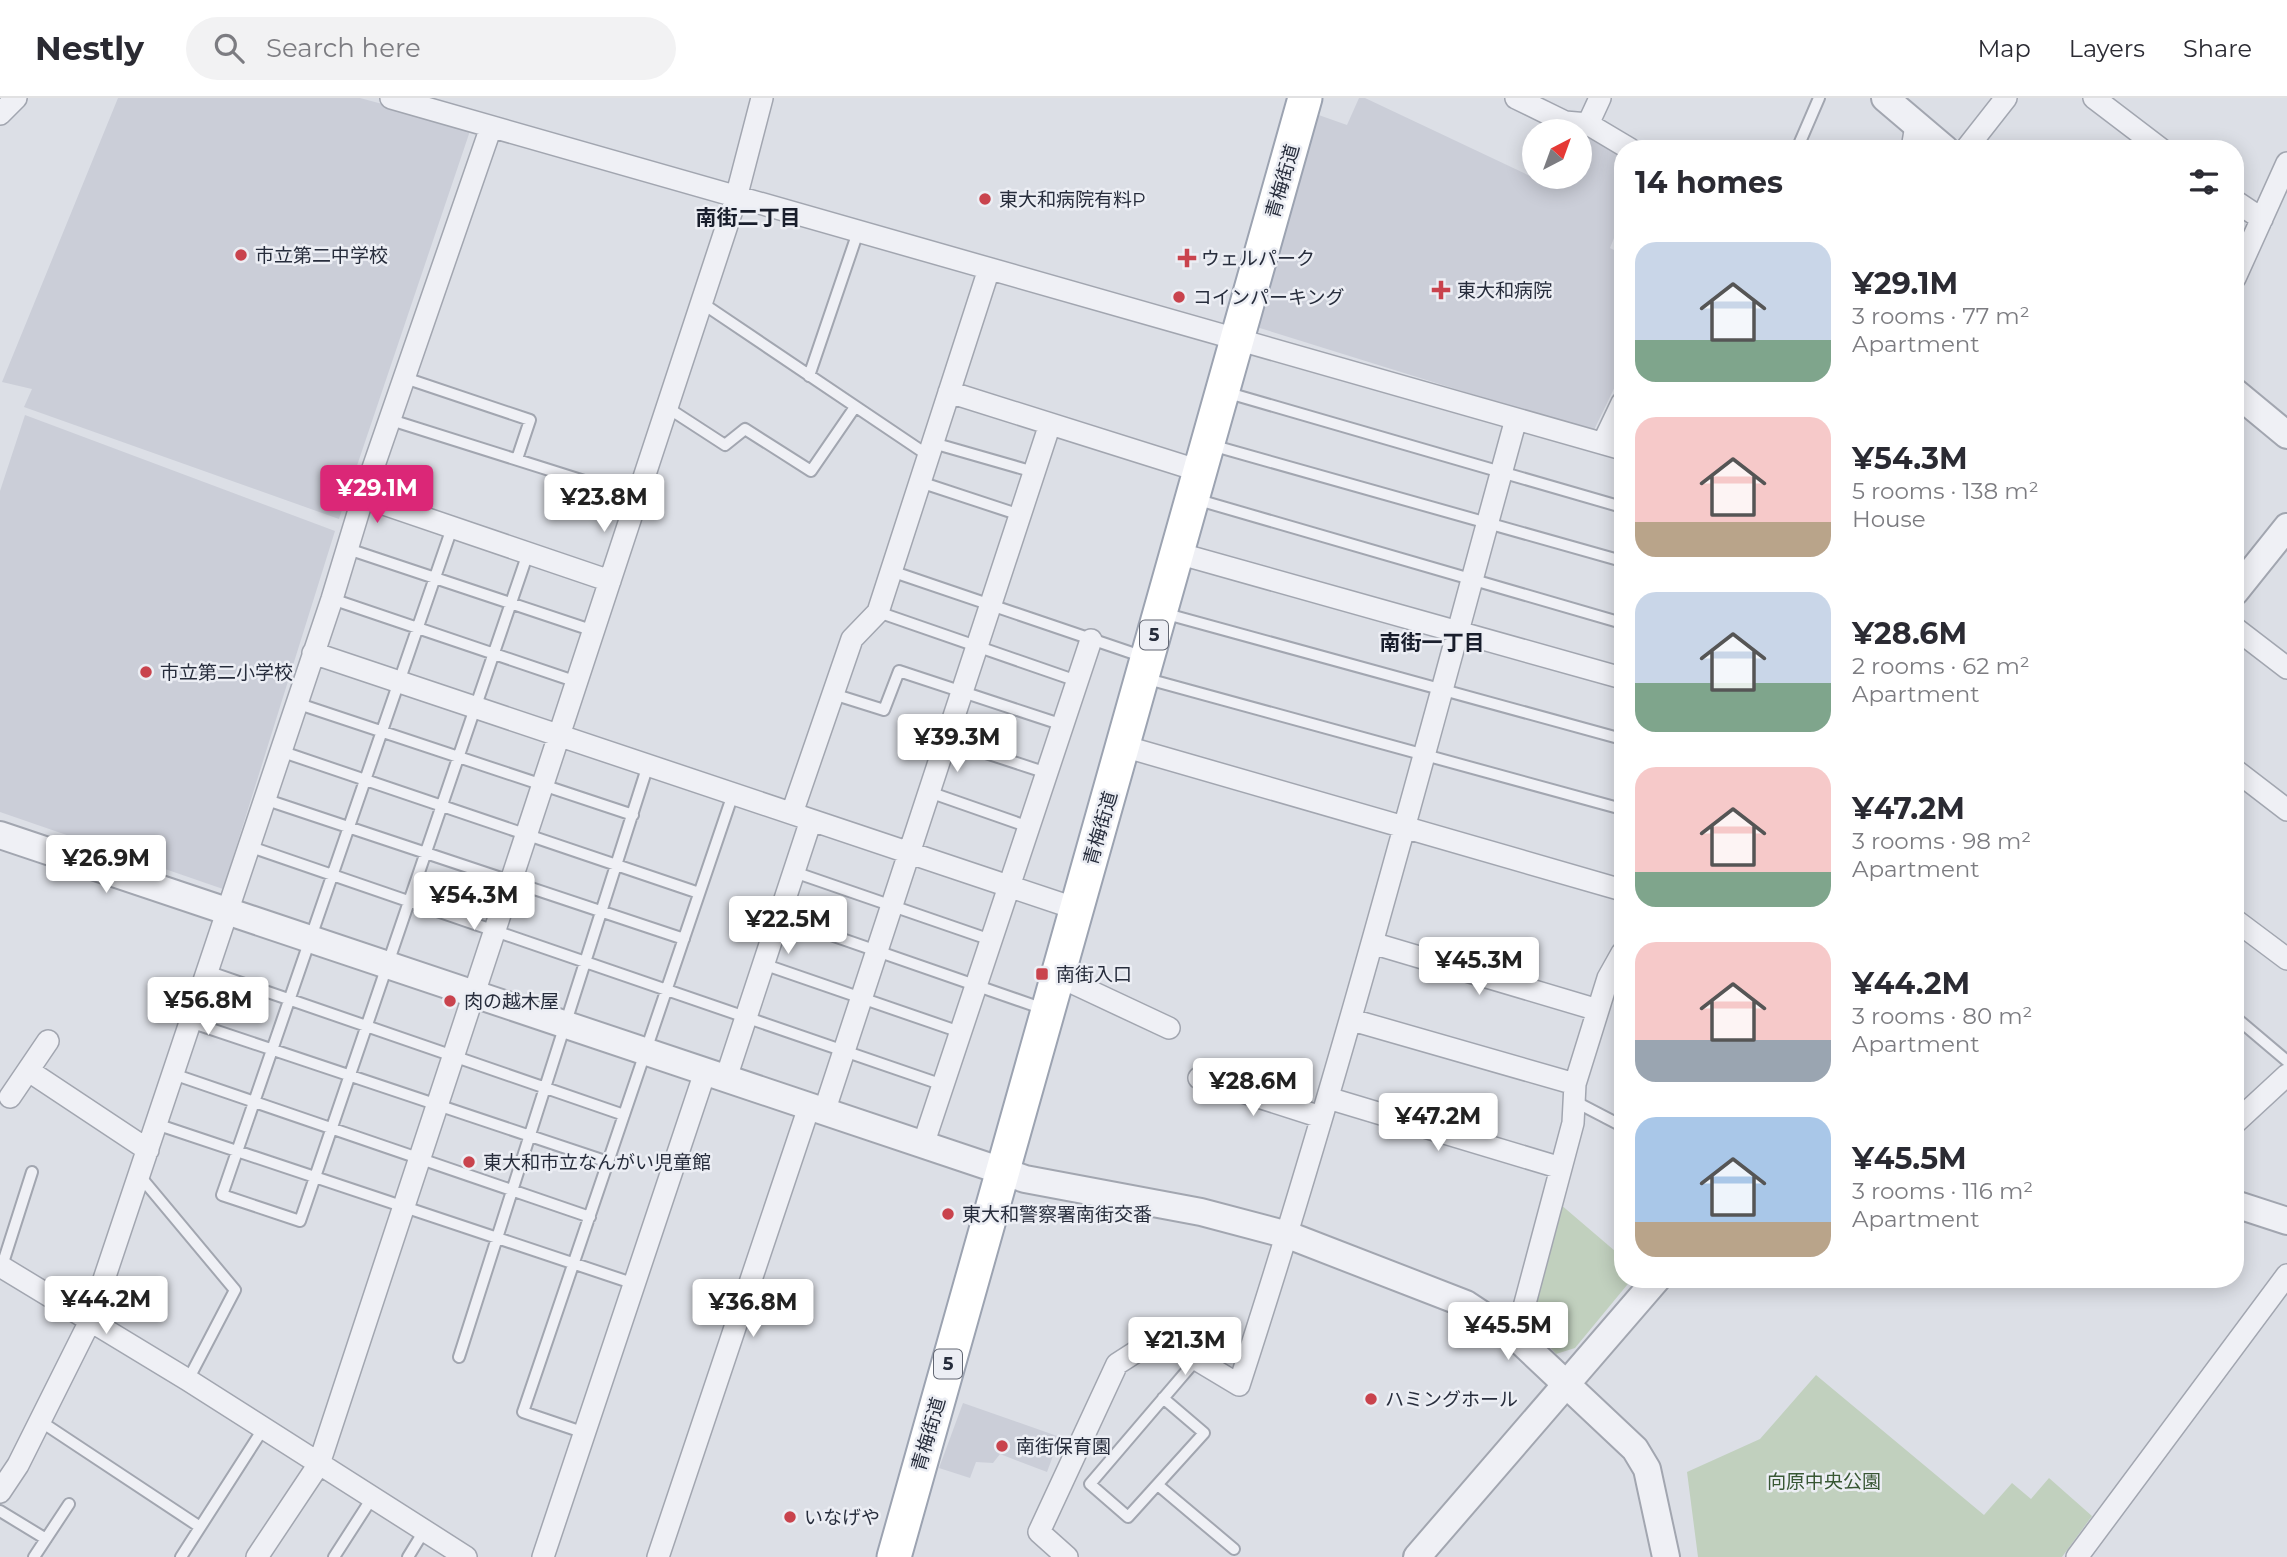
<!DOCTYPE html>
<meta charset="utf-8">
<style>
:root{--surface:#fff;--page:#f2f2f3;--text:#2b2b33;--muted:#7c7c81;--line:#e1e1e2;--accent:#db2777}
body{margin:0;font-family:Montserrat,"Noto Sans JP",sans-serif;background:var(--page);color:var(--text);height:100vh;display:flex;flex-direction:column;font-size:26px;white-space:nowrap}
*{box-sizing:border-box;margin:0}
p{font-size:23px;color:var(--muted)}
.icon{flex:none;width:38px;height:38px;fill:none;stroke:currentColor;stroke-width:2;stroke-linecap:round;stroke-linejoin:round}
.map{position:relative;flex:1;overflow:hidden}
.drawer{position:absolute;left:1614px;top:42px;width:630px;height:1148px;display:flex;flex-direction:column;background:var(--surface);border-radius:28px;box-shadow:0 4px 18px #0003}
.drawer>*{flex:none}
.needle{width:46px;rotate:41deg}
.controls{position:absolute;left:1522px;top:21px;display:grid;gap:14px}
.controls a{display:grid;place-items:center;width:70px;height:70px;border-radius:50%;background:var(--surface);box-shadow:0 4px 18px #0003;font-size:35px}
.price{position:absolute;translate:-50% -60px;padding:0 16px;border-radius:7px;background:#fff;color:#222;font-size:23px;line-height:46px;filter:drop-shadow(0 2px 4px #0008)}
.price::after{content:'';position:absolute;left:50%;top:42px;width:21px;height:16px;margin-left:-10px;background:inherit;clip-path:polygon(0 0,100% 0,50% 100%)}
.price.selected{background:var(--accent);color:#fff}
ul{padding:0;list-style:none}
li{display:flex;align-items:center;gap:21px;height:175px;padding:0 21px}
li span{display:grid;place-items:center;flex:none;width:196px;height:140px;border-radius:21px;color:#555}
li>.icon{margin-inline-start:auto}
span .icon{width:84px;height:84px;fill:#fffc;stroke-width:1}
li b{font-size:30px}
h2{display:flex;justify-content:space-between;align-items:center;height:84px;padding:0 21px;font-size:30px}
header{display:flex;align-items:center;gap:42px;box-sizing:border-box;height:98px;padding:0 35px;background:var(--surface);border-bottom:2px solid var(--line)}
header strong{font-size:33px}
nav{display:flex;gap:38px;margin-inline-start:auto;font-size:24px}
.search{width:490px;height:63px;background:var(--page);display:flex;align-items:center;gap:18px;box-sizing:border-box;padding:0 24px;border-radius:38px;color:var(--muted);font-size:26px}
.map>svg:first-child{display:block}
.built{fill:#cbced8}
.green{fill:#c1d0be}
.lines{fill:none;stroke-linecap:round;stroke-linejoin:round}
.service-casing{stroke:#a2a6b0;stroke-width:14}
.minor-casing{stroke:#a2a6b0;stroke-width:24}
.tertiary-casing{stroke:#a2a6b0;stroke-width:30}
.primary-casing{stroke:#9ca3b1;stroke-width:37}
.service{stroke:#eff0f5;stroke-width:10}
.minor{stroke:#eff0f5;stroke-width:21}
.tertiary{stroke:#eff0f5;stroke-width:26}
.primary{stroke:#fff;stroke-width:33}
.poi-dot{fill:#c9434d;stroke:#eceef4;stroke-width:2.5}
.labels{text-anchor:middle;stroke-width:5;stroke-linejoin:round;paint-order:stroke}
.shield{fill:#eceef4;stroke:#626773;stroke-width:2}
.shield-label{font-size:18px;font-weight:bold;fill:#272d3c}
.street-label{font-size:19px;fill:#272d3c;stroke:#eceef4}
.poi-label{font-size:19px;fill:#272d3c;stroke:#eceef4;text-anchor:start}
.park-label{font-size:19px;fill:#385734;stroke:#eceef4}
.neighbourhood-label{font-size:21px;font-weight:bold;fill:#191e2c;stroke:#eceef4}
</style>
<header>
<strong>Nestly</strong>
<div class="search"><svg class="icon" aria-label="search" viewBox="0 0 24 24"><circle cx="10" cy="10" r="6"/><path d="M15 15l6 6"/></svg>Search here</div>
<nav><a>Map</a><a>Layers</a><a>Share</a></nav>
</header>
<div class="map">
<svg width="2287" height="1459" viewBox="0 0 2287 1459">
<rect width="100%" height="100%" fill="#dcdfe6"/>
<!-- built -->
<path class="built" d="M118 0H360L471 30 339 421 24 309 32 291 2 284Z
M1359 0H1365L1547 86 1550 79H1580V35L1622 56V120L1610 150 1622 156V274L1593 334 1250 227 1313 15 1347 27Z
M25 317 335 433 223 791 0 714V393Z
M963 1305 1060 1339 1047 1374 1000 1356 993 1365 976 1364 970 1380 939 1370Z"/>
<!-- green -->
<path class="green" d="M1560 1106 1622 1159V1181H1632L1575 1250 1556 1256 1530 1226Z
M1816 1277 1984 1417 2012 1385 2031 1401 2049 1380 2092 1418 2062 1459H1698L1687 1374 1760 1341Z"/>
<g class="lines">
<defs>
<path id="service" d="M1797 51 1819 0
M702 205 929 358
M809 278 858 134
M405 280 530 322 517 361
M1225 294 1622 409
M668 310 725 347 745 331 811 373 855 309
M391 322 638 400
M933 345 1034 374
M1211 347 1622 463
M920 384 1020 417
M1195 401 1622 525
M452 430 222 1097 300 1123 528 455
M348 451 594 533
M891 473 1144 559
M332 501 577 584
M878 514 1077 583
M1163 515 1622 641
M1144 580 1622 711
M833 596 884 612 899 573 1063 627
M296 605 633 717
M946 642 1047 675
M280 653 699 795
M929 694 1029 729
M264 701 684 841
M248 748 943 987
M794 774 991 842
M779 819 1044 911
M763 866 960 934
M207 873 624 1017
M1608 880 1622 887
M2235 919 2287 963
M190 924 608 1064
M173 976 590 1119
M1574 1003 1622 1028
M156 1026 635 1186
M139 1077 235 1192 188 1282
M1 1171 32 1074
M459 1259 648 667
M1163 1300 1204 1335 1128 1419 1090 1386 1196 1262
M40 1323 200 1429
M585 1335 523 1314 733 696
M1159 1388 1234 1451
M0 1413 46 1441
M34 1459 69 1406
M181 1459 263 1331
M334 1459 372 1400
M408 1459 424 1433"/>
<path id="minor" d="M391 0 1622 351
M1516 0 1565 24 1588 26 1630 51
M2094 0 2161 51
M0 16 16 0
M1588 26 1600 0
M1912 51 1916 27
M1966 51 2006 0
M2235 103 2262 121
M2235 180 2287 65
M949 294 1200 373
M1603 345 1622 305
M363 399 610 483
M1177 455 1622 580
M2235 530 2287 570
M313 555 1077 811
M1123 648 1622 792
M2235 672 2287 712
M792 715 852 541 878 514 989 171
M2235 822 2287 861
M1372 845 1598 912
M1058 878 1169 930
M1352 922 1575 986
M29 973 148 1052
M726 980 811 722
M1199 980 1321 1019
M10 999 48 943
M1328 1000 1561 1070
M824 1014 1050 326
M2235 1025 2287 977
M923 1047 1091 542
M0 1168 188 1282 466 1459
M1516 1239 1573 1025 1575 986 1608 880 1622 855
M0 1394 18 1367 90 1223 332 501 363 399 491 29
M257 1459 319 1366 736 100 762 0
M543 1459 705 974
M658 1459 809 1009
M1067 1459 1039 1434 1117 1266 1159 1239 1239 1287C1343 968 1427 644 1516 321
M2077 1459 2287 1177"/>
<path id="tertiary" d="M1885 0 1945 51
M2235 294 2287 337
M2235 494 2287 429
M0 737 1002 1073 1025 1081 1201 1114 1288 1137 1466 1206 1516 1239 1635 1351 1647 1371 1666 1459
M2235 1106 2287 1123
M1417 1459 1657 1181"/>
<path id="primary" d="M894 1459 1305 0"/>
</defs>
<!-- service casing -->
<use href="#service" class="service-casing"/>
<!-- minor casing -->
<use href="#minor" class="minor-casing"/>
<!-- tertiary casing -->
<use href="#tertiary" class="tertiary-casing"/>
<!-- primary casing -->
<use href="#primary" class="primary-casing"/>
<!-- service -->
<use href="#service" class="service"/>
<!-- minor -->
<use href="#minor" class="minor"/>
<!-- tertiary -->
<use href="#tertiary" class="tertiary"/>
<!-- primary -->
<use href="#primary" class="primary"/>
</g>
<!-- markers -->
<g class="poi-dot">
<circle cx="985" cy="101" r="7"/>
<circle cx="241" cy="157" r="7"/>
<path d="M1183.5 149.5h7v7h7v7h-7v7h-7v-7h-7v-7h7z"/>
<path d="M1437.5 181.5h7v7h7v7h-7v7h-7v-7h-7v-7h7z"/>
<circle cx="1179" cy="199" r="7"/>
<circle cx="146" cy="574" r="7"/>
<rect x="1035" y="869" width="14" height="14" rx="3.5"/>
<circle cx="450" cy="903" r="7"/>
<circle cx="469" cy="1064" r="7"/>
<circle cx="948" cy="1116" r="7"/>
<circle cx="1371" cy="1301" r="7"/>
<circle cx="1002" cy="1348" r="7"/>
<circle cx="790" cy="1419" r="7"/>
</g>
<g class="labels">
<!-- shield labels -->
<g class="shield">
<rect x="1140" y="522.5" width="28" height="29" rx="5"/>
<rect x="934" y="1251.5" width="28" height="29" rx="5"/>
</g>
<g class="shield-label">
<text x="1154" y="543">5</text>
<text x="948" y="1272">5</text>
</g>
<!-- street labels -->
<g class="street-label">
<text transform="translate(1282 83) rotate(-74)" y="7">青梅街道</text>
<text transform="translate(1100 730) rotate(-74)" y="7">青梅街道</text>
<text transform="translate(928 1336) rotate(-74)" y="7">青梅街道</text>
</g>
<!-- poi labels -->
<g class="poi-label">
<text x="999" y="108">東大和病院有料P</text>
<text x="255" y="164">市立第二中学校</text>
<text x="1201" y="167">ウェルパーク</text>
<text x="1457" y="199">東大和病院</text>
<text x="1193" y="206">コインパーキング</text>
<text x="160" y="581">市立第二小学校</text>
<text x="1056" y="883">南街入口</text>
<text x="464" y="910">肉の越木屋</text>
<text x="483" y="1071">東大和市立なんがい児童館</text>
<text x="962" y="1123">東大和警察署南街交番</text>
<text x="1385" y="1308">ハミングホール</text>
<text x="1016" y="1355">南街保育園</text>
<text x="804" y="1426">いなげや</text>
</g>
<!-- park labels -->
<g class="park-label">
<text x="1824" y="1390">向原中央公園</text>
</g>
<!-- neighbourhood labels -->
<g class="neighbourhood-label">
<text x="748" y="127">南街二丁目</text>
<text x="1432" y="552">南街一丁目</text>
</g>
</g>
</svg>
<div class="controls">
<a><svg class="needle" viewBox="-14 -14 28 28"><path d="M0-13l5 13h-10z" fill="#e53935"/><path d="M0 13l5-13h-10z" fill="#7c7c81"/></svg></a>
</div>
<b class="price selected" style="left:377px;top:427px">¥29.1M</b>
<b class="price" style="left:604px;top:436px">¥23.8M</b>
<b class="price" style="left:957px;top:676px">¥39.3M</b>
<b class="price" style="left:106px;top:797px">¥26.9M</b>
<b class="price" style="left:474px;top:834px">¥54.3M</b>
<b class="price" style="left:788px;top:858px">¥22.5M</b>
<b class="price" style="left:1479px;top:899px">¥45.3M</b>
<b class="price" style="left:208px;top:939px">¥56.8M</b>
<b class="price" style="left:1253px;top:1020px">¥28.6M</b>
<b class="price" style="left:1438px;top:1055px">¥47.2M</b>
<b class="price" style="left:106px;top:1238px">¥44.2M</b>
<b class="price" style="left:753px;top:1241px">¥36.8M</b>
<b class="price" style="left:1508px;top:1264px">¥45.5M</b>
<b class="price" style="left:1185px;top:1279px">¥21.3M</b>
<section class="drawer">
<h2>14 homes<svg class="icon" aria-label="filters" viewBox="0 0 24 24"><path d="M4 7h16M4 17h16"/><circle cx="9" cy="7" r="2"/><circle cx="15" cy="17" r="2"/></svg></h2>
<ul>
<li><span style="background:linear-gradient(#c9d6e8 70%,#7fa58c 0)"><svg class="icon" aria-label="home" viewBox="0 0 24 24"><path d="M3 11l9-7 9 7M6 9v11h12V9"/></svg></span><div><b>¥29.1M</b><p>3 rooms · 77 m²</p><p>Apartment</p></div></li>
<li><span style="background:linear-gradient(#f6c9c9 75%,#b9a48a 0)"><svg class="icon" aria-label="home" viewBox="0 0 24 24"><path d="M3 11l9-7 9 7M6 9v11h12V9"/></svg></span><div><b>¥54.3M</b><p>5 rooms · 138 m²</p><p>House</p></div></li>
<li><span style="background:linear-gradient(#c9d6e8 65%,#7fa58c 0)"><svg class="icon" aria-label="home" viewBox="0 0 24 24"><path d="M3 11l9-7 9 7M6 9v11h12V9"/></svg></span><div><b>¥28.6M</b><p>2 rooms · 62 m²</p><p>Apartment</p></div></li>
<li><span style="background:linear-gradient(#f6c9c9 75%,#7fa58c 0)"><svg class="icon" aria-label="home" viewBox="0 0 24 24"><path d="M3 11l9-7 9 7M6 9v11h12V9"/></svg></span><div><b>¥47.2M</b><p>3 rooms · 98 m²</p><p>Apartment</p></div></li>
<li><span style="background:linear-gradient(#f6c9c9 70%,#9aa5b1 0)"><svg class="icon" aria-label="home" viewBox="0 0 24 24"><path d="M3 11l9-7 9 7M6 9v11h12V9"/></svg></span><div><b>¥44.2M</b><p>3 rooms · 80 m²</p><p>Apartment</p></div></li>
<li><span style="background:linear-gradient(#a9c7e8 75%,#b9a48a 0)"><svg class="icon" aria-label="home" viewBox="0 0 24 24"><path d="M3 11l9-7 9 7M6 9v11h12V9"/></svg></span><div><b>¥45.5M</b><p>3 rooms · 116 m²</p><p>Apartment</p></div></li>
</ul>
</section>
</div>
